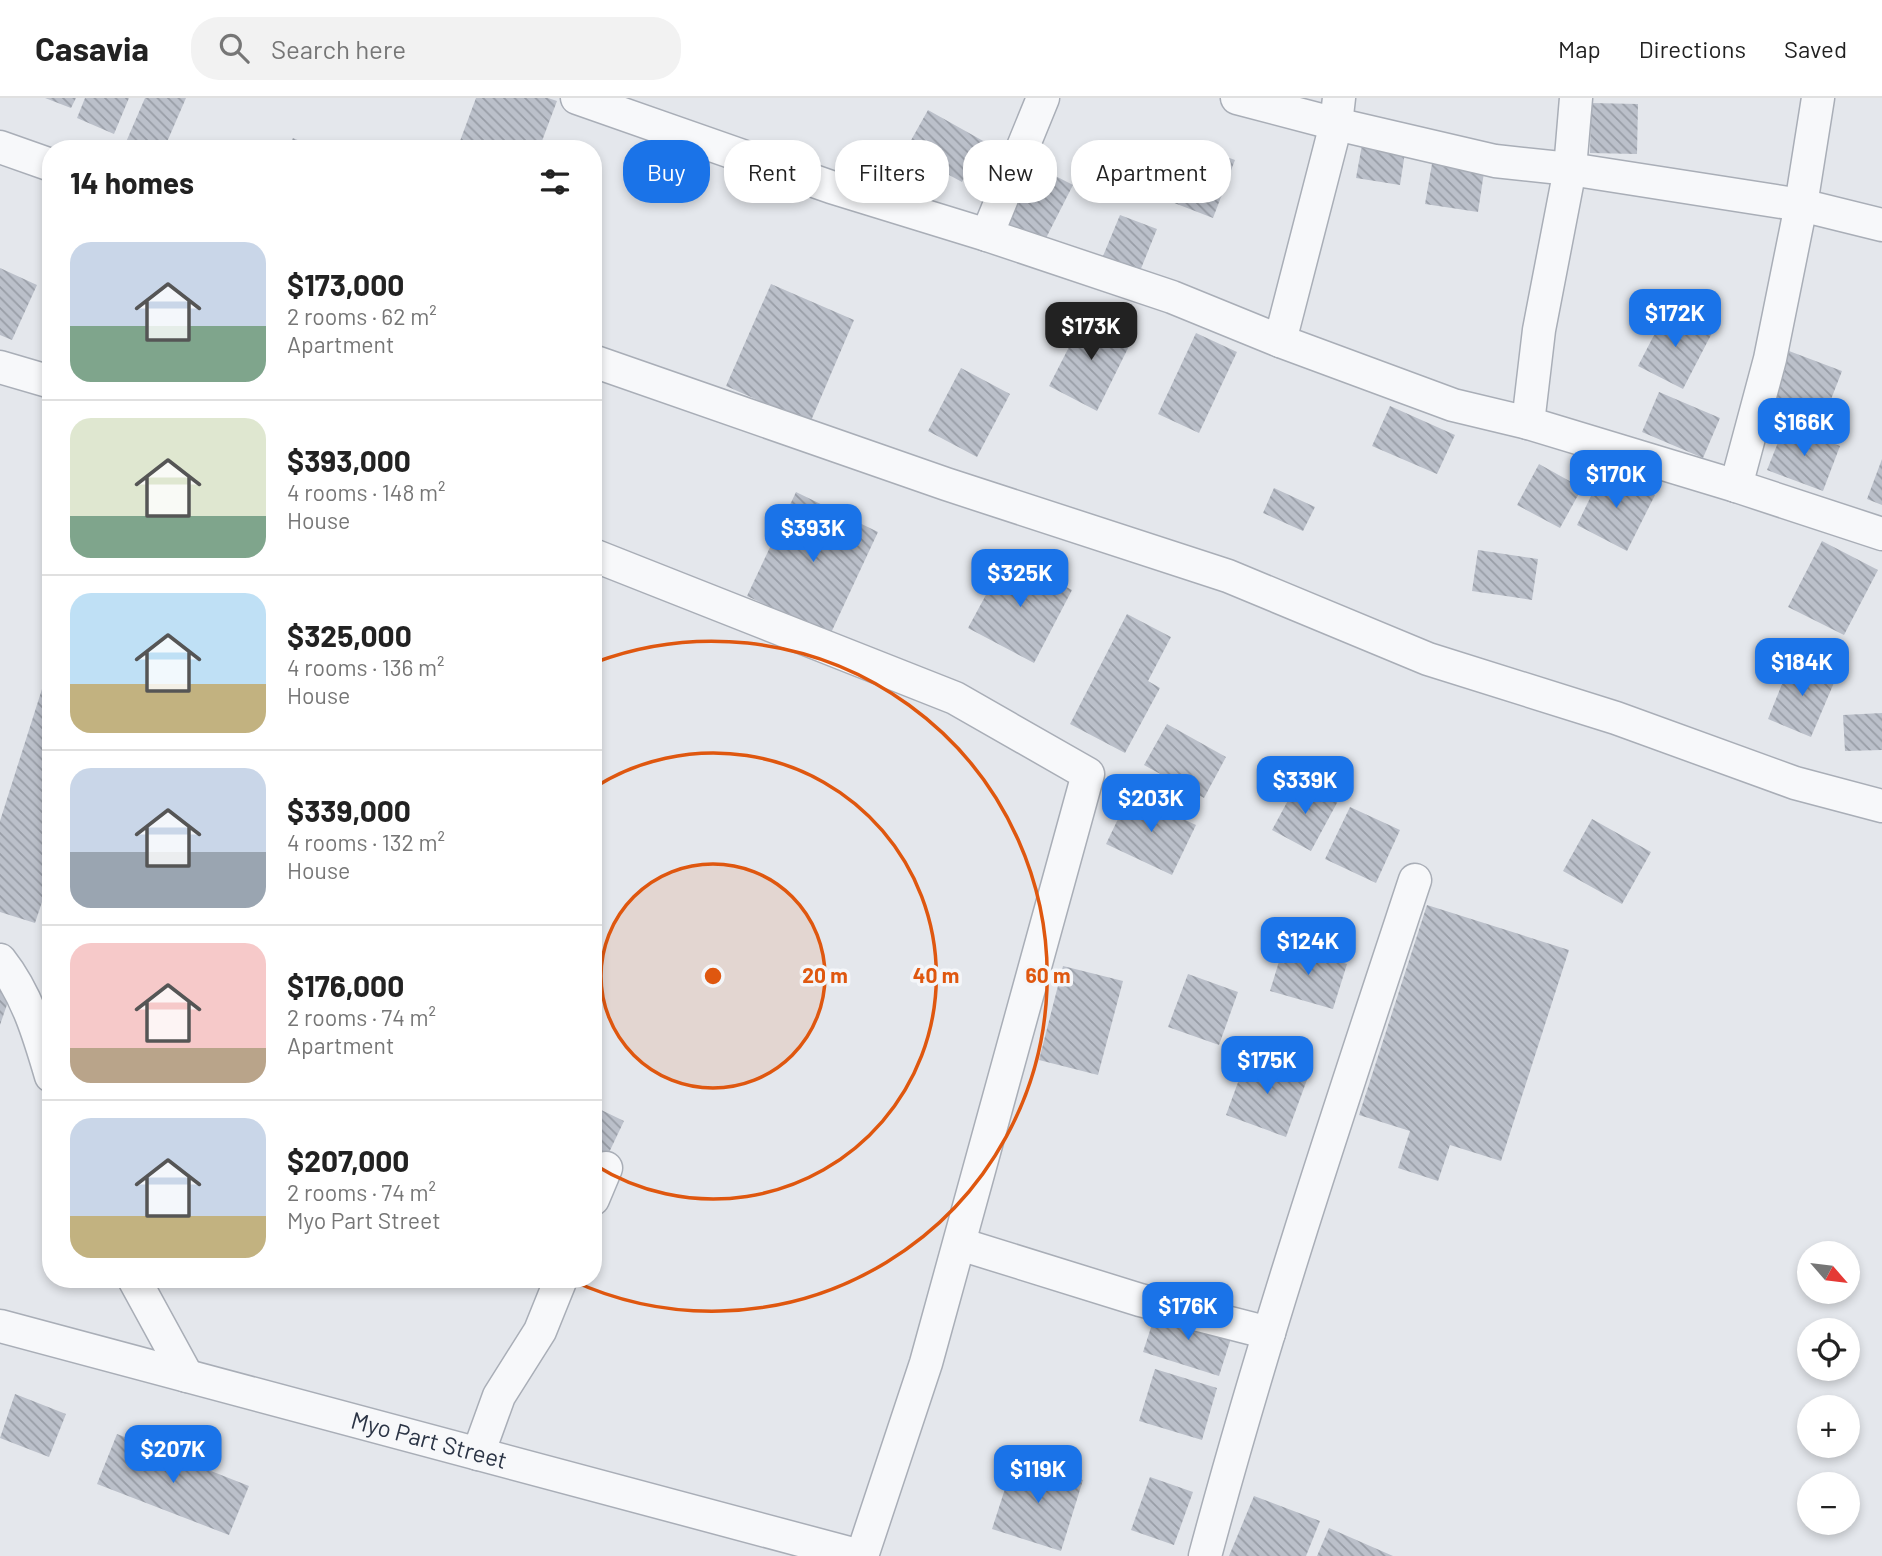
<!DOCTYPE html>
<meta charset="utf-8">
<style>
:root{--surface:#fff;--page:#f2f2f2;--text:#222;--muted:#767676;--line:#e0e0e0;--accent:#1a73e8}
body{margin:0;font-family:Barlow,sans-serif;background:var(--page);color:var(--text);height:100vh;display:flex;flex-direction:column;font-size:26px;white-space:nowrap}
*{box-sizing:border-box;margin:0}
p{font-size:23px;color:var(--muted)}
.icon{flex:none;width:38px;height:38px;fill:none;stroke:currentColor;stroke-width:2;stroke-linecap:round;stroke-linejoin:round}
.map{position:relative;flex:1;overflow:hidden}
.panel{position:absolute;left:42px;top:42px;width:560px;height:1148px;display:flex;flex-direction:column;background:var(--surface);border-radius:28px;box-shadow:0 4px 10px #0003}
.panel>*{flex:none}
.top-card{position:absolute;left:623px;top:42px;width:665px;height:63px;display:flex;gap:14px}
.needle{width:46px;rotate:118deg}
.buttons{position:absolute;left:1797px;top:1143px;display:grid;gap:14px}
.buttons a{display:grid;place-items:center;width:63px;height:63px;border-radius:50%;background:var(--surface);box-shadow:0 4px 10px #0003;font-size:35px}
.price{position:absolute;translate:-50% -60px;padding:0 16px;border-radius:14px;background:var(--accent);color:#fff;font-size:23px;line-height:46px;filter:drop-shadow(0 2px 4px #0008)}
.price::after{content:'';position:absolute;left:50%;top:42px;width:21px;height:16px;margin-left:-10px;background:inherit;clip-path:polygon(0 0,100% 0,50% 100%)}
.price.on{background:#222;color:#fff}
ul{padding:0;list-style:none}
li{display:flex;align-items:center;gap:21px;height:175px;padding:0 28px}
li+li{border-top:2px solid var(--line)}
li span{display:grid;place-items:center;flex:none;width:196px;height:140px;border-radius:21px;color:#555}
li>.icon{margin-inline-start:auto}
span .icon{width:84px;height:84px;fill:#fffc;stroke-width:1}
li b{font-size:30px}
h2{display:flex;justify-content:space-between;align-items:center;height:84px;padding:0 28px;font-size:30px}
.chip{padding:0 24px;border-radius:28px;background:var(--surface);box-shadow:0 4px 10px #0003;font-size:24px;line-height:63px}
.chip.on{background:var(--accent);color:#fff}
header{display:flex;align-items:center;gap:42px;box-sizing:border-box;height:98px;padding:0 35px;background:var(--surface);border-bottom:2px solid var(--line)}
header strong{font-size:33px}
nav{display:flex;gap:38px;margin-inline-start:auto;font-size:24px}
.search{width:490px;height:63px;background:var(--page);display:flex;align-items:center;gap:18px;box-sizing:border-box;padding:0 24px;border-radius:28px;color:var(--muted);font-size:26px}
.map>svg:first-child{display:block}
.building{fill:url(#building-back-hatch)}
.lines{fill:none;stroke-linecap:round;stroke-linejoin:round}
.minor-casing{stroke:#a9aeb7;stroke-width:35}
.minor{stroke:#f7f8fa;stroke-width:32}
.ring{fill:none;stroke:#df570f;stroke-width:3.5}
.labels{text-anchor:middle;stroke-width:7;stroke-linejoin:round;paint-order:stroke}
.street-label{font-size:24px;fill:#2b3445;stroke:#f4f6f9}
.centre{fill:#df570f;stroke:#f4f6f9;stroke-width:3.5}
.ring-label{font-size:21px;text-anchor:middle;font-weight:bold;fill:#df570f;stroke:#f4f6f9;stroke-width:7;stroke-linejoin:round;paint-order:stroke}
</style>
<header>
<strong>Casavia</strong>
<div class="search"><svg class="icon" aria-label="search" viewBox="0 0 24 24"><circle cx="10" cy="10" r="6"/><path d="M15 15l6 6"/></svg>Search here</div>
<nav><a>Map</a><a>Directions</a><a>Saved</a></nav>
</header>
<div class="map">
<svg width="1882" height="1458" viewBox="0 0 1882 1458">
<defs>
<pattern id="building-back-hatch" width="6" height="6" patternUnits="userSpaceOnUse" patternTransform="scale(1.75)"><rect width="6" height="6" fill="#bbc0ca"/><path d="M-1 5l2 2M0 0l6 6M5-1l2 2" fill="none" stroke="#989da6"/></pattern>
</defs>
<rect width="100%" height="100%" fill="#e4e7ec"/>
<!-- building -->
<path class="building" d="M45 0H76L71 10Z
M85 0H129L114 36 77 20Z
M145 0H186L164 51H123Z
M476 0H548L557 3 539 51H457Z
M1591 5 1638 6 1637 56 1590 55Z
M928 12 985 44 962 84 905 53Z
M293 40 319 51H288Z
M1363 41 1406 48 1400 87 1356 80Z
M1186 44 1235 62 1213 120 1164 101Z
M1433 60 1485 68 1478 114 1425 106Z
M1034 67 1073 87 1044 144 1005 124Z
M1120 117 1157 131 1140 173 1103 158Z
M0 170 37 187 12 242 0 237Z
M771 186 854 222 810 325 726 288Z
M1667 212 1712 235 1683 291 1638 268Z
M1086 216 1133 240 1097 313 1049 288Z
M1196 235 1237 254 1199 335 1158 316Z
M1789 253 1842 273 1823 322 1769 302Z
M961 270 1010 296 977 359 928 333Z
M1659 294 1720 320 1703 360 1642 334Z
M1390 308 1455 337 1437 376 1372 348Z
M1785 327 1840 348 1823 393 1767 372Z
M1882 361V407L1867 401Z
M1539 366 1582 390 1560 430 1517 407Z
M1604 371 1655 397 1627 453 1577 427Z
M1274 390 1315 409 1303 433 1263 415Z
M796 394 878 434 830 537 747 498Z
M1822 443 1878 472 1844 537 1788 509Z
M1478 452 1538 461 1532 502 1472 493Z
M1007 458 1072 492 1034 565 968 530Z
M1127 516 1171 539 1148 583 1160 590 1125 655 1070 626Z
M1792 561 1836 580 1811 639 1768 621Z
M42 591 51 594V777L35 825 0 814V723Z
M1882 615V652L1845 653 1843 617Z
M1167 626 1226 659 1204 700 1144 667Z
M1299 682 1338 703 1311 753 1272 732Z
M1130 696 1196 727 1172 777 1106 746Z
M1350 709 1400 732 1376 785 1325 761Z
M1592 721 1651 754 1622 806 1563 773Z
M1427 807 1569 852 1501 1063 1450 1047 1438 1083 1398 1070 1410 1033 1359 1017Z
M1284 847 1347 866 1333 911 1270 893Z
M1063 868 1123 883 1098 977 1039 962Z
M1188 876 1238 894 1219 947 1168 929Z
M0 891 11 895 0 927Z
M1248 957 1308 979 1286 1039 1226 1017Z
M593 1008 624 1023 605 1063 593 1057Z
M1157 1211 1233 1234 1219 1278 1143 1254Z
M1155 1271 1217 1290 1202 1342 1139 1323Z
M15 1296 66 1316 49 1359 0 1340Z
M117 1336 249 1388 229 1437 97 1386Z
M1015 1360 1083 1382 1061 1453 992 1431Z
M1150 1379 1193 1394 1174 1447 1131 1432Z
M1254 1398 1320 1423 1306 1458H1229Z
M1329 1430 1393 1458H1317Z"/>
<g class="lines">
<defs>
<g id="minor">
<path d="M577 0 831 89 987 137 1172 199 1280 243 1453 307 1528 325 1736 388 1882 436"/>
<path d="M1237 0 1336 26 1495 63 1570 71 1801 107 1882 127"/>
<path d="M0 49 51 67"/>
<path d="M987 137 1043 0"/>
<path d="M1280 243 1336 26 1339 0"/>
<path d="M593 263 946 386 1228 478 1428 561 1616 620 1795 685 1882 708"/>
<path d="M0 269 51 284"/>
<path d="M1528 325 1539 232 1570 71 1576 0"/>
<path d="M1736 388 1770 261 1801 107 1818 0"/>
<path d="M593 457 955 600 1088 676 926 1265 862 1458"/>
<path d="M0 862C27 896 39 937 51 978"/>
<path d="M593 1101 606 1070"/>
<path d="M960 1146 1140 1202 1269 1235"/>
<path d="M134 1181 187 1278"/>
<path id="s1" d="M0 1228 860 1458"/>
<path d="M478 1356 499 1298 540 1233 561 1181"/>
<path d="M1205 1458C1266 1230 1341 1006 1415 782"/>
</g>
</defs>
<!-- minor casing -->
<use href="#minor" class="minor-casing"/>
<!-- minor -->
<use href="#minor" class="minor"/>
</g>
<!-- distance rings -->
<circle cx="713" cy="878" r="112" fill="#df570f" fill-opacity=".12"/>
<g class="ring">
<circle cx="713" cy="878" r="112"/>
<path d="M595 689A223 223 0 1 1 595 1067"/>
<path d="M596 564A335 335 0 1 1 571 1182"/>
</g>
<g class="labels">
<!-- street labels -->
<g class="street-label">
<text dy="8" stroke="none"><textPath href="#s1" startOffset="444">Myo Part Street</textPath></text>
</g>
</g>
<circle cx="713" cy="878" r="10" class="centre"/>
<g class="ring-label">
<text x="825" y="885">20 m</text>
<text x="936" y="885">40 m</text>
<text x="1048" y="885">60 m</text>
</g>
</svg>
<div class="buttons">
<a><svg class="needle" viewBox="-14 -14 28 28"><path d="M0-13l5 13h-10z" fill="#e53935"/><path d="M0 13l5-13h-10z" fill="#767676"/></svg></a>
<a><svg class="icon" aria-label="locate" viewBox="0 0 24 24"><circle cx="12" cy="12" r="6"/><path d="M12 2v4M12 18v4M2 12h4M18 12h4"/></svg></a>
<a>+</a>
<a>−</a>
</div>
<b class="price" style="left:1675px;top:251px">$172K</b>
<b class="price on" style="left:1091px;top:264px">$173K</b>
<b class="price" style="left:1804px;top:360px">$166K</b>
<b class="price" style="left:1616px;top:412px">$170K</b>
<b class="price" style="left:813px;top:466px">$393K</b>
<b class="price" style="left:1020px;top:511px">$325K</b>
<b class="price" style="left:1802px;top:600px">$184K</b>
<b class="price" style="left:1305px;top:718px">$339K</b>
<b class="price" style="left:1151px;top:736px">$203K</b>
<b class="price" style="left:1308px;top:879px">$124K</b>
<b class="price" style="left:1267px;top:998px">$175K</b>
<b class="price" style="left:1188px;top:1244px">$176K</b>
<b class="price" style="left:173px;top:1387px">$207K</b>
<b class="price" style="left:1038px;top:1407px">$119K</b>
<div class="top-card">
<a class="chip on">Buy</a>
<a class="chip">Rent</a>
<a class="chip">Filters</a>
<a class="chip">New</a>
<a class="chip">Apartment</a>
</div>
<section class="panel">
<h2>14 homes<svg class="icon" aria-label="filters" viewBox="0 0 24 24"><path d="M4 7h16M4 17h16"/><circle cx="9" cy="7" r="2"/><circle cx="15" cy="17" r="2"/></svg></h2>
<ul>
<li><span style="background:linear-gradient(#c9d6e8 60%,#7fa58c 0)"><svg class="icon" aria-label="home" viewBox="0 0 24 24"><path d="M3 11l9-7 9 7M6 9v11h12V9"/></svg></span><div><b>$173,000</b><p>2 rooms · 62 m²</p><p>Apartment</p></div></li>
<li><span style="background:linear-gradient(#dfe7d0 70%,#7fa58c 0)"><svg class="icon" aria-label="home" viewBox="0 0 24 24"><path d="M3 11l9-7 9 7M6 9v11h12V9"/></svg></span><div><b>$393,000</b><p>4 rooms · 148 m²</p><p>House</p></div></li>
<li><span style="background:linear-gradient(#bfe0f5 65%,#c2b280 0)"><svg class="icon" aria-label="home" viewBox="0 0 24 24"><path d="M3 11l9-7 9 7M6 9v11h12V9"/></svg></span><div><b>$325,000</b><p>4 rooms · 136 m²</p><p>House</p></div></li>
<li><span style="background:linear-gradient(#c9d6e8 60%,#9aa5b1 0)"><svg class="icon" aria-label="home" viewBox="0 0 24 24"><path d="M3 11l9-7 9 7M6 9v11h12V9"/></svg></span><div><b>$339,000</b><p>4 rooms · 132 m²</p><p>House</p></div></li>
<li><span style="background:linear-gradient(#f6c9c9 75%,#b9a48a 0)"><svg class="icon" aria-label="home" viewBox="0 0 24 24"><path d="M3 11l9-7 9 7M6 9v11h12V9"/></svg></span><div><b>$176,000</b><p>2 rooms · 74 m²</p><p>Apartment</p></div></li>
<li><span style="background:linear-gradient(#c9d6e8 70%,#c2b280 0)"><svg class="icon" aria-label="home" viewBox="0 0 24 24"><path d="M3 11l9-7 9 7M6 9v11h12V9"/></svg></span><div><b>$207,000</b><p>2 rooms · 74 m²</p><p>Myo Part Street</p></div></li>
</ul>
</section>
</div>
